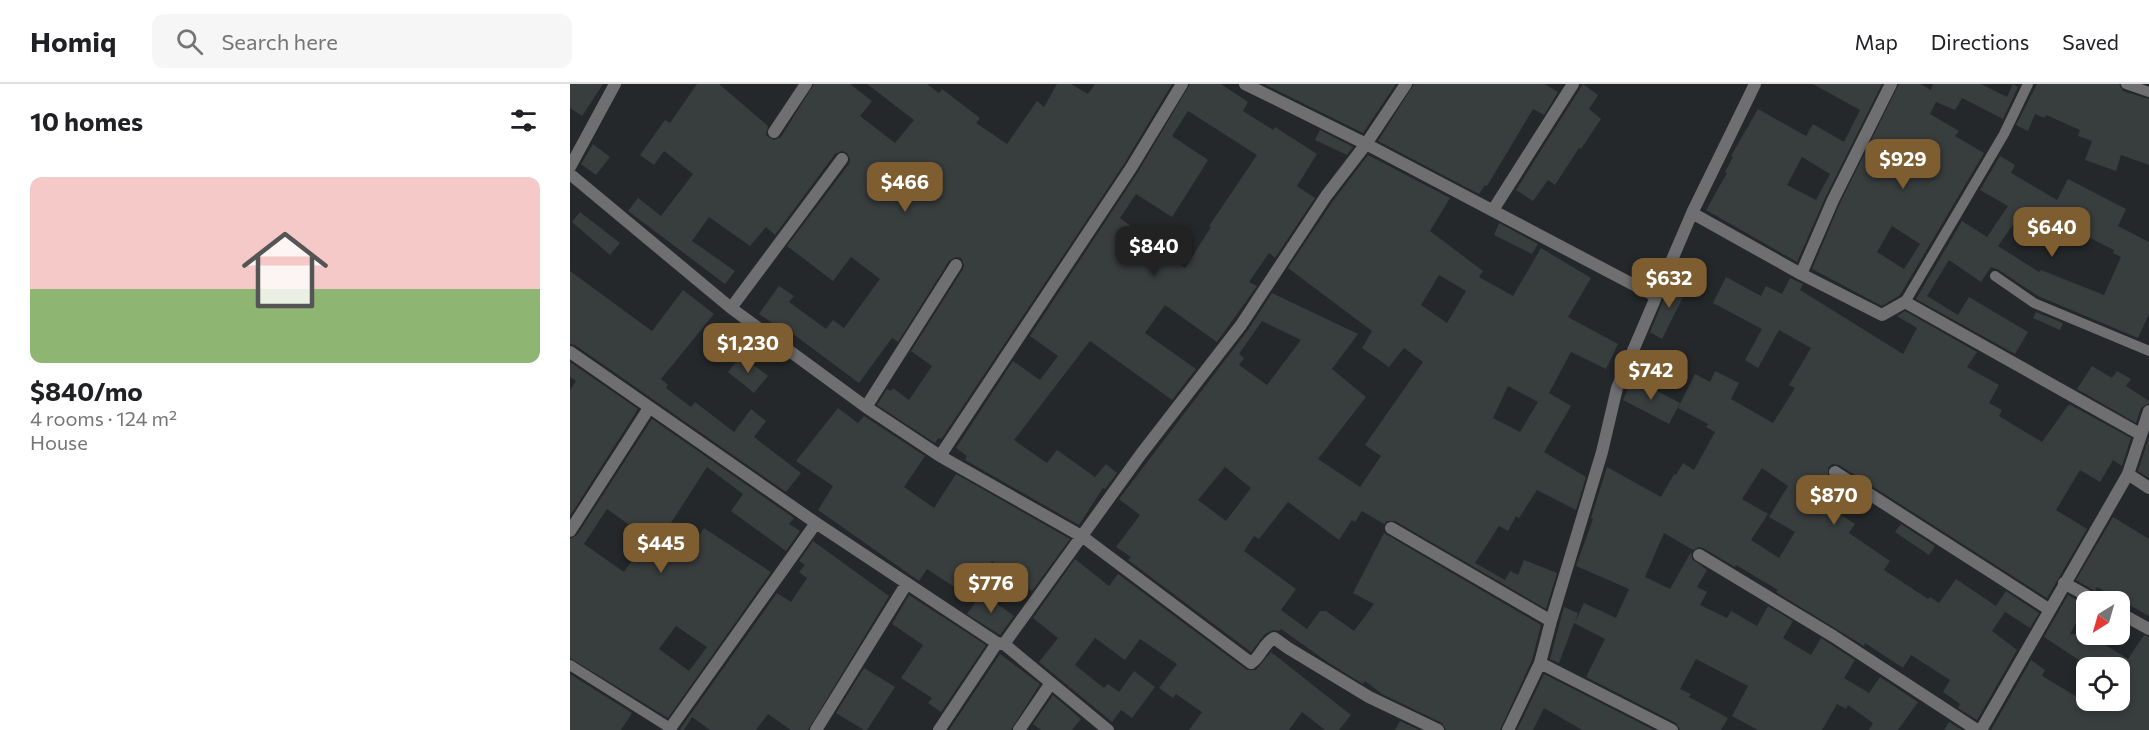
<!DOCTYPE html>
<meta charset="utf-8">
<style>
:root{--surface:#fff;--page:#f6f6f6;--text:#202124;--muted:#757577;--line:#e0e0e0;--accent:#7e5d30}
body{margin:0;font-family:Commissioner,sans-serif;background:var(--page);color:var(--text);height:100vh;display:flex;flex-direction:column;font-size:22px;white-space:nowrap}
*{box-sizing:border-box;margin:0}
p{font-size:20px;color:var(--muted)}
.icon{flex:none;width:33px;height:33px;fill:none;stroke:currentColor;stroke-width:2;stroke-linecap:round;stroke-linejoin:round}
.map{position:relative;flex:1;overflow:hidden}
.side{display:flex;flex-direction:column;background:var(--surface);width:570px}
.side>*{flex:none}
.needle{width:39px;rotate:217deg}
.controls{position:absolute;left:1506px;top:507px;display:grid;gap:12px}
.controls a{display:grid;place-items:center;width:54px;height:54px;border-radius:12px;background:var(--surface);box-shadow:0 3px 9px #0003;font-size:30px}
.price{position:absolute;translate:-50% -51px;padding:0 14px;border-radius:12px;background:var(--accent);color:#fff;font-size:20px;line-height:39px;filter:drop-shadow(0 2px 3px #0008)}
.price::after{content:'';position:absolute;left:50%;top:36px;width:18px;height:14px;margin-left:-9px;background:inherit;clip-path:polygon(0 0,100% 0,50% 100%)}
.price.on{background:#222;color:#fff}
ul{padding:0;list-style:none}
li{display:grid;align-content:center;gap:12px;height:318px;padding:0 30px}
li+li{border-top:2px solid var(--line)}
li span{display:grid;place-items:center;height:186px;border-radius:12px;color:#555}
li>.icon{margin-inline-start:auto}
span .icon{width:108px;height:108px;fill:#fffc;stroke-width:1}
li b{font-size:26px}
h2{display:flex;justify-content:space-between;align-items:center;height:72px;padding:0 30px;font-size:26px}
header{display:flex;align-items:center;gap:36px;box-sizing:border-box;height:84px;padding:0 30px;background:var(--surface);border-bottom:2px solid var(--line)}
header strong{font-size:28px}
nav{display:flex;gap:33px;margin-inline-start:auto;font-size:21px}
.search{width:420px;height:54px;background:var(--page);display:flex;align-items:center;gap:15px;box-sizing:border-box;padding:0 21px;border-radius:12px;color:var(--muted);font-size:22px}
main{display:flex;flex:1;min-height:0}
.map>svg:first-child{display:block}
.building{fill:#383d3e;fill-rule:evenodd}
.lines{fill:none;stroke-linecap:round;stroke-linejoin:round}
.service{stroke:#6f6f71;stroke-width:10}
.minor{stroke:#6f6f71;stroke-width:12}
</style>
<header>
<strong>Homiq</strong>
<div class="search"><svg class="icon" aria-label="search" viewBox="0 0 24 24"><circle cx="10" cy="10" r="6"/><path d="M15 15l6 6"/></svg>Search here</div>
<nav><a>Map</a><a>Directions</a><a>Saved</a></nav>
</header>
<main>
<section class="side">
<h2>10 homes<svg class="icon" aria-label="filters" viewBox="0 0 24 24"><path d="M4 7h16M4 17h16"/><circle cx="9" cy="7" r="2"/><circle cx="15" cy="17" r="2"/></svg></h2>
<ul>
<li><span style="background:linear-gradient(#f6c9c9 60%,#8fb573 0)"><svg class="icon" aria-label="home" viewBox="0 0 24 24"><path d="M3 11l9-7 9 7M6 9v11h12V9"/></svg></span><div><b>$840/mo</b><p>4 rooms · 124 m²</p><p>House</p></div></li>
</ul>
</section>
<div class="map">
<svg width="1579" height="646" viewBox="0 0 1579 646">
<rect width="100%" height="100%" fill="#25282a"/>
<!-- building -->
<path class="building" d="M0 0H33L12 32 0 24Z
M127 0H149L198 42 196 51 204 56 211 53 244 0H280L302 17 290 32 325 59 344 36 297 0H357L369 9 372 5 410 34 406 39 437 60 467 17 474 23 487 0H501L518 10 525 0H602L554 80 372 354 370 355 368 354 365 359 307 321 317 305 321 307 323 304 339 316 362 282 341 267 393 185 394 181 391 174 386 173 379 177 328 258 322 254 289 299 223 250 221 252 189 230 209 202 224 212 219 218 256 245 263 236 274 244 310 195 281 173 263 197 217 162 279 80 280 75 277 69 272 67 265 70 205 151 196 143 180 162 139 133 122 157 165 187 155 200 58 127 68 114 91 132 123 90 94 67 84 81 70 71 95 36 100 39Z
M620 0H651L678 18 673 27 703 46 705 43 747 70 727 102 745 114 705 174 699 169 679 198 687 202 647 258 595 221 575 249 626 285 602 316 520 257 444 356 477 379 487 366 525 393 536 380 547 389 535 405 533 404 509 441 395 376 397 372 386 364 443 277 470 296 488 272 460 252 568 88ZM618 27 687 71 639 142 641 143 615 184 568 151 570 149 550 134 566 110 602 133 630 89 638 76 602 52Z
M694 0H826L793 49Z
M844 0H975L988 8 974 31 963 25 917 102 915 101 909 110 808 57Z
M1013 0 1028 11 1019 25 1031 35 1011 65 1009 64 985 101 978 96 963 117 946 106Z
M1243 0H1312L1256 112 1227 178 1136 126 1157 89 1155 88 1163 73 1161 72 1188 25 1236 52 1243 40 1274 58 1290 26ZM1232 73 1260 90 1246 116 1217 101Z
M1329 0H1351L1361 6 1363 0H1411L1437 13 1443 0 1448 3 1433 35 1392 14 1385 26 1366 18 1360 30 1389 47 1385 52 1414 69 1330 211 1312 222 1242 185 1270 119ZM1322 142 1350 160 1334 185 1307 168Z
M1467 0H1549L1553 7 1579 15V81L1551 71 1546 87 1515 76 1522 57 1508 52 1510 46 1476 31 1475 34 1465 30 1458 47 1446 41Z
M750 46 783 63 777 71 745 56Z
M23 60 40 73 26 91 11 80Z
M798 71 880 114 860 147 913 187 909 193 943 212 971 164 1021 194 998 233 1048 260 1036 285 1001 268 979 309 1001 322 974 368 1016 393 1006 426 967 406 949 434 946 432 938 447 929 442 905 479 935 496 940 487 948 491 954 476 987 489 976 525 825 437H817L814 440 792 427 785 438 782 436 769 456 718 418 689 455 684 452 674 467 726 505 711 526 737 545 750 527H756L784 547 804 520 783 509 814 449 971 541 962 576 930 646H876L872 639 812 610 795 597 793 600 759 579 711 545 709 547 703 546 695 550 681 568 558 476 561 473 546 463 570 431 549 415 678 246 702 209 788 250 762 285 796 313 748 375 790 403 811 372 795 361 853 278 834 264 819 283 792 264 802 247 718 184 763 117ZM869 191 896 207 877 239 851 221ZM692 237 731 256 697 301 669 281 674 274 669 270ZM938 302 968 318 950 348 923 334ZM655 383 681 404 656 437 628 416Z
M1430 72 1445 81 1441 89 1487 116 1498 95 1556 125 1548 142 1579 158V230L1568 254 1468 212 1429 186 1421 183 1411 198 1379 176 1357 212 1388 231 1399 213 1458 248 1445 270 1346 215 1392 137 1417 153 1438 122 1410 106ZM1460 124 1544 166 1543 169 1551 173 1534 211 1471 186 1469 188 1428 162 1450 131 1455 133Z
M10 128 50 159 40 171 2 138Z
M929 139 968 160 962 170 924 151Z
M0 187 82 247 113 206 144 230 91 295 98 301 96 304 121 323 125 318 164 348 181 325 196 337 184 353 231 389 216 408 5 261 0 260Z
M1156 193 1191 212 1196 202 1212 210 1220 194 1233 200 1230 206 1333 270 1347 244 1327 232 1335 227 1407 268 1397 283 1429 301 1419 319 1432 326 1429 332 1472 358 1499 320 1561 354 1552 382 1543 376 1530 398 1510 386 1486 426 1517 445 1477 514 1269 381 1262 380 1258 384V392L1268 400 1255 420 1285 440 1279 449 1320 477 1314 486 1358 515 1360 513 1369 519 1386 495 1426 522 1436 507 1469 529 1460 544 1429 524 1435 528 1422 547 1447 566 1407 636 1388 624 1390 620 1373 608 1380 596 1341 571 1333 584 1295 559 1294 562 1206 508 1208 506 1166 481 1165 483 1133 464 1129 463 1123 466 1094 449 1075 493 1100 505 1121 468 1122 475 1137 486 1127 503 1137 508 1130 521 1157 534 1161 527 1187 542 1198 522 1223 537 1213 554 1241 571 1251 554 1285 576 1274 594 1299 609 1310 593 1348 618 1328 646H1299L1303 639 1278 621 1276 625 1267 620 1252 646H1188L1162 632 1178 602 1126 575 1110 605 1121 610 1119 613 1158 634 1151 646H1110L1106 639 1016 593 1035 555 1004 539 989 579 980 575 994 523 1008 529 1005 538 1014 519 1046 534 1059 505 1006 482 1023 435 1021 434 1037 383 1091 413 1104 390 1106 391 1113 379 1124 386 1145 348 1136 343 1138 340 1108 324 1125 290 1140 298 1145 287 1169 299 1161 315 1203 339 1225 304 1219 301 1241 264 1209 246 1188 284 1175 276 1192 245 1143 219ZM1192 384 1218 402 1199 433 1225 448 1209 474 1181 456 1198 430 1172 415Z
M1102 196 1118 203 1092 255 1080 248Z
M1466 228 1493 239 1490 246 1463 234Z
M171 271 198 292 184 309 158 288Z
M0 278 68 325 0 432V306L6 297 0 293Z
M1522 282 1542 294 1547 287 1561 295 1556 302 1579 317V319L1571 324 1566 339 1507 305Z
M1063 294 1110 319 1099 340 1053 316Z
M268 324 288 339 294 332 355 372 334 403 364 424 386 390 500 455 462 507 422 477 398 512 357 485 349 497 248 426 263 402 226 377Z
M82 335 224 434 219 440 230 447 216 467 161 427 173 410 137 383 99 442 124 459 134 444 201 488 98 634 0 574V455L7 451ZM37 425 78 454 54 488 14 460ZM106 542 137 563 119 587 89 565Z
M1579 353V394L1568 387Z
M1543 433 1579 455V532L1527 503 1525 507 1506 496Z
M1331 440 1365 462 1359 471 1325 448Z
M243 457 319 512 238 646H221L198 630 186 646H140L122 633 114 646H111L110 645 207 509 221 518 237 494 229 488 235 481 229 477Z
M505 475 539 502 548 490 677 586H686L701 568 781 631 769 646H755L732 628 719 646H619L632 628 606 610 603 614 589 604 607 580 570 555 555 576 525 554 505 581 534 604 538 600 549 608 564 587 585 603 562 634 551 626 542 638 469 578 488 554 463 534Z
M412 509 444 532 430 551 397 530Z
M339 511 416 561 371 628 358 619 362 614 331 594 353 561 322 540Z
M1498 511 1516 521 1500 550H1533L1529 557 1558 575 1574 551 1579 553V646H1421L1461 576 1475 586 1472 592 1509 614 1510 612 1527 624 1533 616H1550V584H1521L1474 553Z
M430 570 470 600 441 646H379Z
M294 584 325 603 297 646H294L266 629Z
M0 590 62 629 51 646H0Z
M974 590 1084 646H1012L974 624 963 646H947Z
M483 611 511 635 502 646H471L463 640Z
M830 637 849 646H825Z
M1379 638 1392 646H1374Z"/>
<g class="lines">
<!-- service -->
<path class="service" d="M1556 0 1579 8
M1425 192 1464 219 1579 267
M1335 218 1434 50 1458 0
M0 581 100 644"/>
<!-- minor -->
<path class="minor" d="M675 0 796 60 1085 212
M204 48 236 0
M0 83 45 0
M0 90 161 224 296 323 370 372 513 453 681 579C691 573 693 560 704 554L718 564 799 613 868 646
M923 126 1003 0
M1122 129 1231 190 1312 231 1335 218 1570 350
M1231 190 1263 116 1321 0
M161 224 272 75
M0 268 246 439 427 559 434 560 538 646
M296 323 386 181
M370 372 561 84 612 0
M1265 388 1480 526
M1558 390 1579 404
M821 444 981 537
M0 447 79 324
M1129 471 1263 552 1407 646
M1494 499 1528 518
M1550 529 1579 545
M434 560 571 370 671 241 756 112 796 60 836 0
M970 579 1102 646
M99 646 246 439
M246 646 337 499
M369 646 427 559
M449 646 481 599
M938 646 970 579 981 537 1032 368 1047 304 1122 129 1185 0
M1411 646 1558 390 1579 327"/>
</g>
</svg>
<div class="controls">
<a><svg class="needle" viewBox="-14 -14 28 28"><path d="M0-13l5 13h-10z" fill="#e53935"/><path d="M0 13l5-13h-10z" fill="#757577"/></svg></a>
<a><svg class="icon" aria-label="locate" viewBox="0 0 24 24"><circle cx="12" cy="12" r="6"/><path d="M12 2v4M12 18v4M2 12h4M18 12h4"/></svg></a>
</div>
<b class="price" style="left:1333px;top:106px">$929</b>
<b class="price" style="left:335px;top:129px">$466</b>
<b class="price" style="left:1482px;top:174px">$640</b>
<b class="price on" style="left:584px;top:193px">$840</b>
<b class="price" style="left:1099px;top:225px">$632</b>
<b class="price" style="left:178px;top:290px">$1,230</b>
<b class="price" style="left:1081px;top:317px">$742</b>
<b class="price" style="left:1264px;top:442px">$870</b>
<b class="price" style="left:91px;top:490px">$445</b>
<b class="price" style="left:421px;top:530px">$776</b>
</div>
</main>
